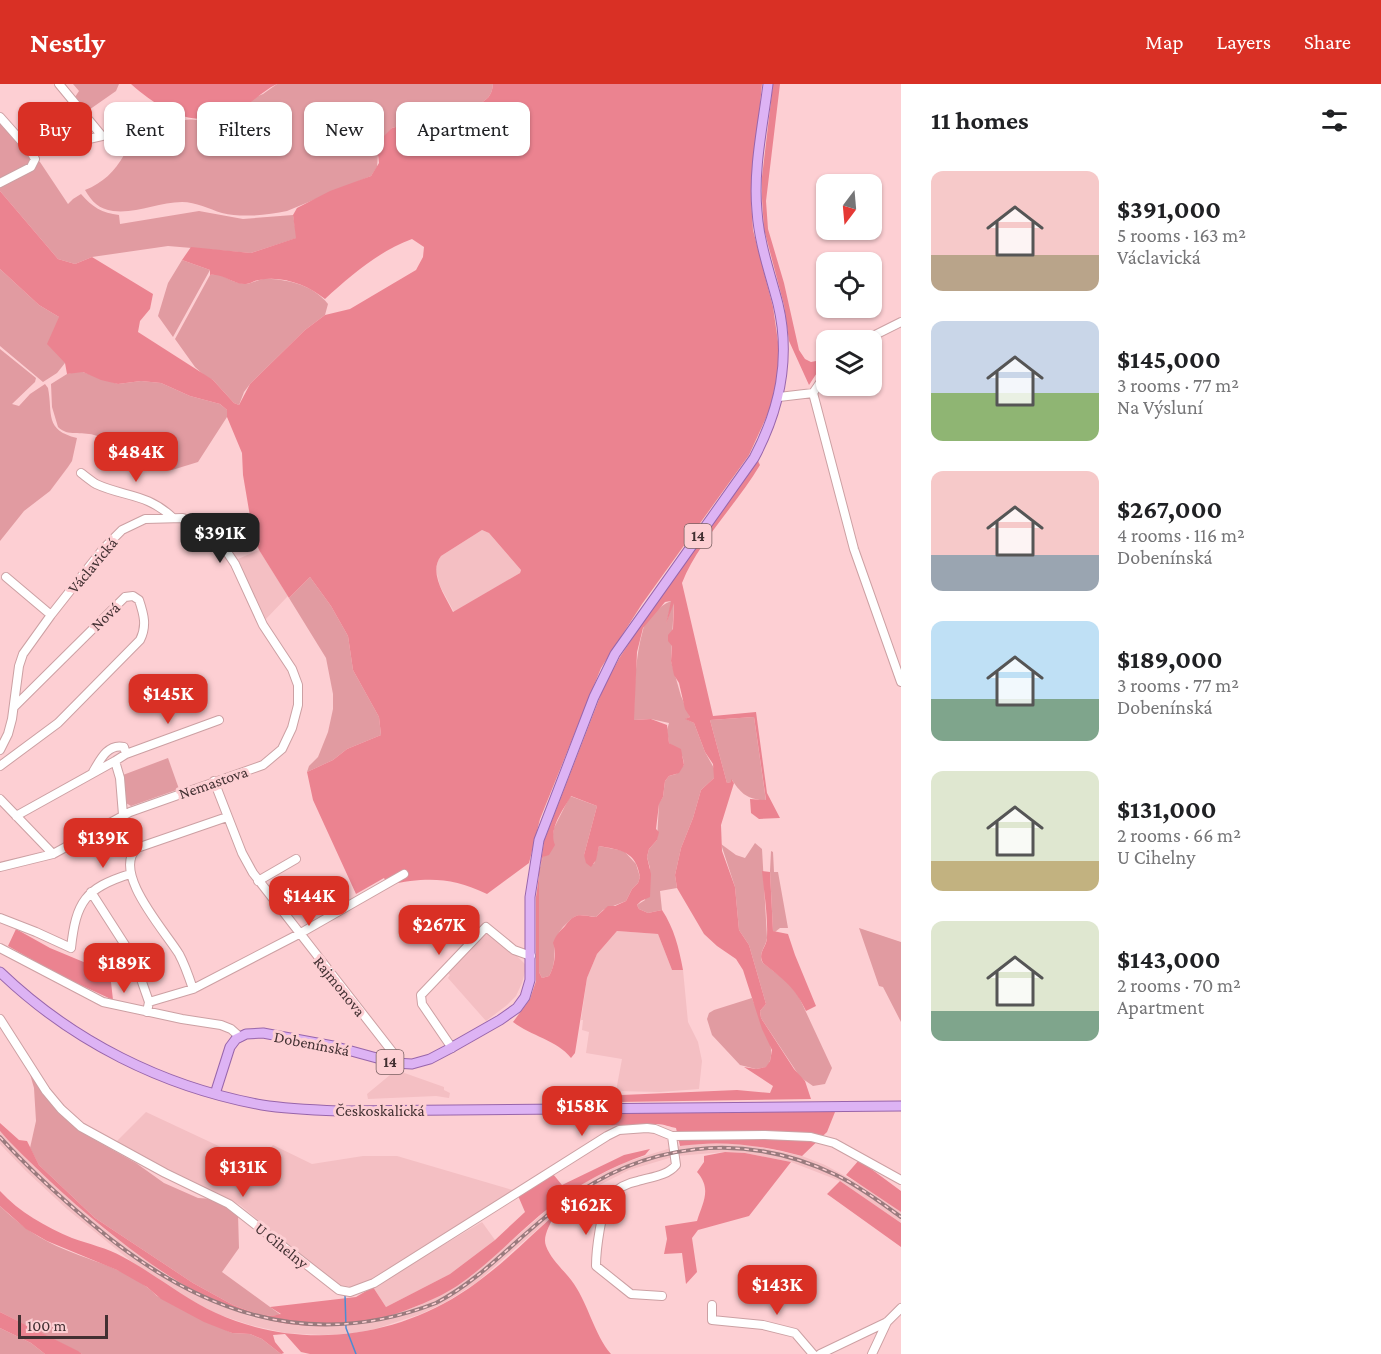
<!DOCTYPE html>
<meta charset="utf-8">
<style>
:root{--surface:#fff;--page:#f6f6f6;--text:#202124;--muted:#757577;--accent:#d93025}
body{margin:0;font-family:"Crimson Pro",serif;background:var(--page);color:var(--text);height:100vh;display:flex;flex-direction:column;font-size:22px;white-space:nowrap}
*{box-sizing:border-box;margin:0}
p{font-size:20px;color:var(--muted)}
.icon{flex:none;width:33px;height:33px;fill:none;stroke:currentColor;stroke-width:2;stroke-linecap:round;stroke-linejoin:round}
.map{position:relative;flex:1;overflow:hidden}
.sheet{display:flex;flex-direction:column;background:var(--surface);width:480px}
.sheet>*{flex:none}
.hud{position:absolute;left:18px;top:18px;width:570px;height:54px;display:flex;gap:12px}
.needle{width:39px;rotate:196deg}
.buttons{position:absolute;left:816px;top:90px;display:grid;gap:12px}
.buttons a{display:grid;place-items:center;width:66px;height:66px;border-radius:12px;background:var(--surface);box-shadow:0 2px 4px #0004;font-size:30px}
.scale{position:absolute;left:18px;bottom:15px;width:90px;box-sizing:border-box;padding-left:6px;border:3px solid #423032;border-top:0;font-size:16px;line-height:21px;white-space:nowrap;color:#423032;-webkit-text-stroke:4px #fdcfd3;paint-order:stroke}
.price{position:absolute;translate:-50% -51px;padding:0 14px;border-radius:12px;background:var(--accent);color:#fff;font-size:20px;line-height:39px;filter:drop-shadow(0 2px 3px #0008)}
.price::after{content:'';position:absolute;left:50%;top:36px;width:18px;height:14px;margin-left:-9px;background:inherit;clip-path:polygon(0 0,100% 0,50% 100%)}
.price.selected{background:#222;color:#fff}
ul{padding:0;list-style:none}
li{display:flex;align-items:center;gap:18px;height:150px;padding:0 30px}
li span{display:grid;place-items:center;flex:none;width:168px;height:120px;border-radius:12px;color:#555}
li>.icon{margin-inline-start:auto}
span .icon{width:72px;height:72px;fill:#fffc;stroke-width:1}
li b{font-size:26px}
h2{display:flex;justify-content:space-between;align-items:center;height:72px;padding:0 30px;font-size:26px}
.pill{padding:0 21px;border-radius:12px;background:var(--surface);box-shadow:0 2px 4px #0004;font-size:21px;line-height:54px}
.pill.selected{background:var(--accent);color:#fff}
header{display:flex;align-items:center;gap:36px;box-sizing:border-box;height:84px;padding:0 30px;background:var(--accent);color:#fff}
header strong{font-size:28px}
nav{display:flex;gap:33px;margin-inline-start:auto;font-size:21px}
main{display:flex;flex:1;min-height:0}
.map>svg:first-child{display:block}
.built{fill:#f4bfc3}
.green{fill:#e19ba1}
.forest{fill:#eb8390;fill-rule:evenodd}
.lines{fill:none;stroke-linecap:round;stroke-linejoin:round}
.stream{stroke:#4b8cd4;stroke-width:1.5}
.minor-casing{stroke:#cca0a3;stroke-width:10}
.major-casing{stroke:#9865ab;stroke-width:11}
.minor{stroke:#fff;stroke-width:8}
.major{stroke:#ddb3f4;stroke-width:9}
.rail-casing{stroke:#9a7b7e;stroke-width:4}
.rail{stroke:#fdcfd3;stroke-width:1.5;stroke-dasharray:4.5;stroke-linecap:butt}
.labels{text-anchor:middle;stroke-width:6;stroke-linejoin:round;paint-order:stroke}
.shield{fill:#fdcfd3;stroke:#7a6062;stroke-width:1.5}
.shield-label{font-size:15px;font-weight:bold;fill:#423032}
.street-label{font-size:16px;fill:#423032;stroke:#fdcfd3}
</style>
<header>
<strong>Nestly</strong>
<nav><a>Map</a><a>Layers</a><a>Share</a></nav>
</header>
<main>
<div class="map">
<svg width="901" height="1270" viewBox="0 0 901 1270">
<rect width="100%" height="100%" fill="#fdcfd3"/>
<!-- built -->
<path class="built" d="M482 446 489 449 521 486 520 489 454 528 440 502 436 486 437 477 441 472Z
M259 466 288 512 264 537 238 475Z
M486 846 516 871 525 880 526 884 522 899 516 912 507 921 486 937 448 894 450 891 445 887Z
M617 847 658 850 672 886H683L688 938 698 958 702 977 699 1005 660 1008 616 1007 622 975 586 969 589 948 582 946 583 936H581L587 894 597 870Z
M396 986 444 1003V1006L450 1009 449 1014 436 1012 368 1015 367 1010Z
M146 1028 225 1065 244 1063 261 1075 273 1061 312 1080 363 1072H397L516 1107 389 1186 357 1203 336 1201 240 1121 224 1113 196 1109 170 1095 115 1059Z
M0 1047 32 1080 73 1118 106 1146 165 1190 183 1202 221 1222 252 1233 287 1240 322 1242 349 1241 373 1236 418 1222 441 1211 471 1192 549 1124 583 1099 626 1078 674 1063 695 1060H746L802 1072 825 1081 874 1108 901 1128V1139L840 1097 791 1078 745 1069 725 1068 676 1072 629 1086 588 1107 554 1131 476 1199 446 1218 421 1230 375 1245 350 1250 322 1251 286 1249 250 1241 217 1230 179 1210 132 1178 67 1125 26 1087 0 1060Z
M482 1138 495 1156 450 1190 386 1223 373 1203Z"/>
<!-- green -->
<path class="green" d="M73 0H119L116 7 86 28 75 13 79 7Z
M277 0H493C492 12 487 16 477 21L392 44 378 71 377 83 371 92 287 127C267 131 242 134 222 129 209 125 196 118 182 118 159 118 136 130 113 127 99 125 92 118 85 106 103 99 115 87 124 71L121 60 170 50C180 39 180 34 196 36L263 10Z
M0 36 32 74 40 78 68 120 73 115 81 110C92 123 102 129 119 131L120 140 199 127 243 135 293 131 297 154 251 169 168 162 92 173 75 180 58 175 0 107Z
M182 176 210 186 173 253 158 232 168 199Z
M0 185 39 221 59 233 65 279 57 289 43 298 0 262Z
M218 190C225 193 237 200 245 200 251 200 257 196 263 195 285 194 314 201 328 220L325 231 305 246 250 300 244 308 239 321 234 319 213 296 206 293 195 283 175 255 210 191Z
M0 265 36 294 35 298 12 320 19 322 30 310 45 300 48 304C53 330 44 346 77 354L72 377 68 383 50 407 24 427 0 457Z
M80 287 118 300 141 297 161 299 190 312 220 320 227 326V333L198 378 172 386C147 373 121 358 94 351 81 347 68 353 58 343L52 323 51 300 67 290Z
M310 493 331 522 348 552 353 586 379 633 381 651 347 665 333 676 307 688 309 682 318 673 328 648 333 625V610L326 574 289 514Z
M674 516 671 577 681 612 690 633 686 635 694 639 705 668 715 686 714 694 701 706 693 734 681 764 675 791 677 804 660 807 662 826 648 829 639 825 637 821 645 816 650 784 647 773 649 765 657 756 659 719 663 713 665 697 669 692 676 690 684 681C683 667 678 666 669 659L667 646 669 639 651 635 634 636C634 608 635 573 643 546 645 536 662 519 672 517L666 540Z
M754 633 766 717C747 714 743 712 732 696V698L727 699 710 636Z
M168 674 179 705 131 722 126 719 123 691Z
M570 712 597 722 584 771 594 780 599 762 624 767 636 780 640 793 638 799 632 805 626 817 603 826 596 833C576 830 577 829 563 843 548 860 560 874 549 892L542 894 539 888V787L543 773 550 768 554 744Z
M755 759 762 765 767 854C766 863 757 870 763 879L789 899 799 913 832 984 825 1000 813 1002 800 993 761 934 760 927 766 920 749 861 739 846 735 803 721 760 736 771 745 774Z
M771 767 773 768 774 788H778L788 844H780L775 848 773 847 770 787Z
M859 844 901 858V938L883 903 879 902Z
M752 914C759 934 780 963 767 983L756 985 740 981 712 951 707 935 709 929 714 926Z
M30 990 65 1033 88 1052 136 1079 164 1099 198 1114 214 1115 238 1130 239 1164 222 1188 281 1231 272 1232 257 1230 233 1221 193 1199 95 1134 39 1081 30 1064 36 1037 34 1004Z
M0 1122C20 1141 40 1156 66 1166 97 1179 133 1187 157 1212L232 1249 250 1250 262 1255 281 1270H82L0 1228Z
M0 1244 31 1259 45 1270H0Z"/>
<!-- forest -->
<path class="forest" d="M131 0H277C264 6 254 17 242 24 198 48 164 29 131 0Z
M493 0H762L751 114 753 146 773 223 778 258V289L770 325 749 371 642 520 601 584 540 735 529 779 487 810C451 793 427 793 388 801L384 794 356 810 313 716 307 688 333 676 347 665 381 651 379 633 353 586 348 552 331 522 310 493 289 514 259 466 253 450 243 391 242 369 227 333V326L220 320 190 312 161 299 141 297 118 300 101 296 83 288 67 290 65 279 47 260 59 233 39 221 0 185V107L58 175 75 180 92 173 153 210 150 225 140 237 138 248 213 296 234 319 239 321 250 300 305 246 325 231 350 225 416 186 423 173 424 163 412 155C379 167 350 192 325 215 308 201 282 191 259 196 255 196 250 200 246 200 233 201 224 189 210 191V186L182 176 191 163 251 169 296 154 293 131 297 124 330 107 371 92 379 79 377 63 379 57 392 44 477 21C487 16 492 12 493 0ZM482 446 489 449 521 486 520 489 453 528C445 512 428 488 441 472Z
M773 0H780L766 117 768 145 784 199 799 266 805 275 811 278 826 275 809 301 789 257 784 221 764 145 762 114V93Z
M758 377 760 381C737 420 698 458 682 499L713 632 756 628 767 709 780 734 759 735 751 729 750 715 766 716 754 633 710 636 727 699 731 698V695L734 699 721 741 722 767 735 803 739 846 749 861 766 920 760 927 761 934 794 985 805 997 811 1015 618 1018 617 1015 622 1011 737 1006 770 1009 773 1002 744 983 756 985 766 983 770 977 772 966 762 945 743 886 736 875 717 862 704 850 677 804 675 791 681 764 693 734 701 706 714 694 713 680 705 668 694 639 685 635 690 633 685 625 679 599 674 591 671 577 672 562 668 557V551L673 545 674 519 666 540 671 517 665 518 643 544 637 568 634 636 651 635 667 641 669 659 681 665 684 681 679 689 669 692 665 697 663 713 659 720 656 745 659 748 657 756 649 765 647 773 651 790 650 813 641 817 637 821 639 825 648 829 662 826C674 844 679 864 683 886H672L658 850 617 847 597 870 587 894 575 969 571 974C557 956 531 952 513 938L530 915 536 897V813L544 757 605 600 620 573 651 526ZM571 712 597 722 584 771 586 779 591 783 596 776 599 762C621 766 636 767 640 793L638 799 632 805 626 817 615 822H608L596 833C578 831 576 828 565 842 559 848 556 851 553 859 557 869 554 883 549 892L542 894 539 888V787L543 773 549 771 555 761C548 745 563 726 571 712Z
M762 787 770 788 773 847 788 850 795 871 816 922 806 927C795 903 783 895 763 879 757 868 767 864 767 853 768 831 764 808 762 787Z
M16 845 50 864 110 889 113 916 57 890 8 862Z
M585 1028H835L827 1048 802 1072C761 1061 722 1056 680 1062L676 1044C670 1043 664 1040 657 1040 638 1039 596 1047 584 1032Z
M0 1039 19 1056 27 1057 39 1081 95 1134 193 1199 233 1221 257 1230 272 1232 281 1230 270 1223 356 1213 373 1203 386 1223 450 1190 495 1156 525 1128 516 1107 548 1084 562 1101 624 1071 650 1065 645 1071C610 1083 579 1100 550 1123 518 1148 491 1179 457 1202 435 1216 411 1225 386 1233 283 1262 199 1219 119 1156 80 1126 43 1092 8 1056L0 1047Z
M725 1068 745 1069 791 1078 749 1132 698 1146 692 1154 697 1188 686 1200 682 1169 664 1170 667 1155 665 1142 697 1137C703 1118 712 1105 697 1088L704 1078V1072Z
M859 1076 901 1107V1128L846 1091Z
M840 1097 901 1139V1163L827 1110Z
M0 1107C19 1128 46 1143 72 1154 89 1160 107 1164 123 1173 155 1190 183 1214 216 1229 295 1265 388 1256 460 1210 495 1188 524 1158 554 1131 551 1140 542 1152 546 1162 551 1176 566 1188 574 1200 589 1222 594 1250 611 1270H310L301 1268 285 1250 273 1251 275 1258 284 1269 281 1270 262 1255 250 1250 232 1249 204 1238 161 1215 147 1203 117 1186 47 1157 26 1145 0 1122Z
M0 1228 78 1267 82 1270H45L31 1259 0 1244Z"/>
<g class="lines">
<!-- stream -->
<path class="stream" d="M345 1211 346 1244 356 1270"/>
<defs>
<path id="minor" d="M0 33 31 68 35 75 31 83 0 99
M31 68 102 52 59 0
M865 256 901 238
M813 309 854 465 901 598
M813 309 826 290
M779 313 813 309
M81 389C85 392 91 397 96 400 124 413 147 409 173 434
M6 493 51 531
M0 666 8 650 12 635 19 582 23 570 51 531 103 465 122 446 145 435 183 434 215 450 235 480 263 541 292 585 298 601V621L292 644 282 665 263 681 130 728 53 770 0 783
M126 670 219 636
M115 677 120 694 123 731
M0 682 58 639 140 556C147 542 144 531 139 516L133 512 125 513 14 623
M214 697 242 769 253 789 394 970 395 979
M0 715 53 770
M16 732 115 677 126 670 124 663C108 659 100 676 93 688
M258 797 296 775
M91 808 134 875 149 918
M0 834 36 848 71 864C76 818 85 804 130 790
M0 864 103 918 182 935 221 941 231 945 240 953
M193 905C189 893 185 881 179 870 165 847 111 788 137 764L227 733
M147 928 149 918 193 905 299 850 404 790
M0 935 46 1007 61 1025 81 1043 165 1089 229 1120 339 1206 350 1208 374 1199 607 1052 619 1046 647 1044 655 1045 672 1052 765 1051 811 1053 834 1059 901 1096
M452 964 422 920 421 911 486 843 514 866 531 872
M662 1212 631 1210 596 1182C596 1167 601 1125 610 1113 617 1104 627 1099 638 1097 651 1093 667 1092 676 1081L672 1052
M712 1221V1236L763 1241 795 1249 813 1270
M820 1270 887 1238 901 1224
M872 1270 887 1238"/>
<path id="major" d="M0 888C72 957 163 1003 262 1021 287 1025 313 1026 339 1027L901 1022
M215 1010 230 963 236 955 246 950 263 949 333 962 395 979 412 980 430 975 449 965 500 936 517 924 525 913 530 896V813L539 756 594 613 615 570 754 374C780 325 791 275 778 220 770 189 759 159 757 127 753 85 763 41 768 0"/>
</defs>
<!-- minor casing -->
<use href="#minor" class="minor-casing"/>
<!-- major casing -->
<use href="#major" class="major-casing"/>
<!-- minor -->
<use href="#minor" class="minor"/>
<!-- major -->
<use href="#major" class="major"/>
<defs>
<path id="rail" d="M0 1053C28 1084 59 1112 91 1139 192 1225 305 1270 436 1219 484 1194 518 1152 562 1120 644 1058 743 1046 836 1091 859 1102 880 1118 901 1133"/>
</defs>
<!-- rail casing -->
<use href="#rail" class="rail-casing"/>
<!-- rail -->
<use href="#rail" class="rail"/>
</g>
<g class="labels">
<!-- shield labels -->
<g class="shield">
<rect x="684.5" y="440" width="27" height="24" rx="4.5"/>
<rect x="376.5" y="966" width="27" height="24" rx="4.5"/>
</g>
<g class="shield-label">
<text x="698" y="457">14</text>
<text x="390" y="983">14</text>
</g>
<!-- street labels -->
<g class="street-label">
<text transform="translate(92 481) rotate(-50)" y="6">Václavická</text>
<text transform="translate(105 532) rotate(-44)" y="6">Nová</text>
<text transform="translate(213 698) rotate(-19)" y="6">Nemastova</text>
<text transform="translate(340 902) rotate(51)" y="6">Rajmonova</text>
<text transform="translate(312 959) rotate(11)" y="6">Dobenínská</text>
<text x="380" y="1032">Českoskalická</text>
<text transform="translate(282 1161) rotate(39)" y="6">U Cihelny</text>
</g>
</g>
</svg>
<div class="buttons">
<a><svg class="needle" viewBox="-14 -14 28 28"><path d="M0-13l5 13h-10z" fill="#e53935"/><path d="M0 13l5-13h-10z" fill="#757577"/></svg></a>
<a><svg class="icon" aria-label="locate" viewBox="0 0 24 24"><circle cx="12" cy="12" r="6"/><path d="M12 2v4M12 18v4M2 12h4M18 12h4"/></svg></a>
<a><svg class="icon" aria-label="layers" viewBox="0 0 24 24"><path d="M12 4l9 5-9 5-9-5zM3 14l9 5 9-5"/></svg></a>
</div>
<div class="scale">100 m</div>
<b class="price" style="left:136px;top:399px">$484K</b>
<b class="price selected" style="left:220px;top:480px">$391K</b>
<b class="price" style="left:168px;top:641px">$145K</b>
<b class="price" style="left:103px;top:785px">$139K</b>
<b class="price" style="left:309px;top:843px">$144K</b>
<b class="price" style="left:439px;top:872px">$267K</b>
<b class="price" style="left:124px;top:910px">$189K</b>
<b class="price" style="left:582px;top:1053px">$158K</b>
<b class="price" style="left:243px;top:1114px">$131K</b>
<b class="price" style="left:586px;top:1152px">$162K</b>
<b class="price" style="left:777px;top:1232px">$143K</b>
<div class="hud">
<a class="pill selected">Buy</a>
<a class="pill">Rent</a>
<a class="pill">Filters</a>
<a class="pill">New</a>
<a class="pill">Apartment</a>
</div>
</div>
<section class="sheet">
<h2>11 homes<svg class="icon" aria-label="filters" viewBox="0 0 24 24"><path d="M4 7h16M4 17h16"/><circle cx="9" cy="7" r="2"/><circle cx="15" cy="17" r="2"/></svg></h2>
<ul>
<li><span style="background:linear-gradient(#f6c9c9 70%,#b9a48a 0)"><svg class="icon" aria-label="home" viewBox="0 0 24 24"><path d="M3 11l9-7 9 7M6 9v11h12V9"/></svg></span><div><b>$391,000</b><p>5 rooms · 163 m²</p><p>Václavická</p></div></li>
<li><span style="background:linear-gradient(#c9d6e8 60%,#8fb573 0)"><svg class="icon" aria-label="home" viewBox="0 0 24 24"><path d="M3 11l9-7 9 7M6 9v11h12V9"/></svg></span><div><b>$145,000</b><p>3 rooms · 77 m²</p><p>Na Výsluní</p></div></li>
<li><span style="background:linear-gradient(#f6c9c9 70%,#9aa5b1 0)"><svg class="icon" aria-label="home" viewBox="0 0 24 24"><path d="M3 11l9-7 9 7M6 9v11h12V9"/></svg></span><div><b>$267,000</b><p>4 rooms · 116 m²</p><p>Dobenínská</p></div></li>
<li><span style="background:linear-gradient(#bfe0f5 65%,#7fa58c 0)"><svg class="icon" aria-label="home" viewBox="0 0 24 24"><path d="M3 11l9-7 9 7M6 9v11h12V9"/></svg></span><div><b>$189,000</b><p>3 rooms · 77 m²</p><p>Dobenínská</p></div></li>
<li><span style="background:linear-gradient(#dfe7d0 75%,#c2b280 0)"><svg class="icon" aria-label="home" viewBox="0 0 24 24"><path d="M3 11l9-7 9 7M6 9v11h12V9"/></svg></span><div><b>$131,000</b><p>2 rooms · 66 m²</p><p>U Cihelny</p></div></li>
<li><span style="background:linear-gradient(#dfe7d0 75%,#7fa58c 0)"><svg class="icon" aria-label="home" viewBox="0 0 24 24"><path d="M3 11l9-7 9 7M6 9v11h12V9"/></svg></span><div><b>$143,000</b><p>2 rooms · 70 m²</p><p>Apartment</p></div></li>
</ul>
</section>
</main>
